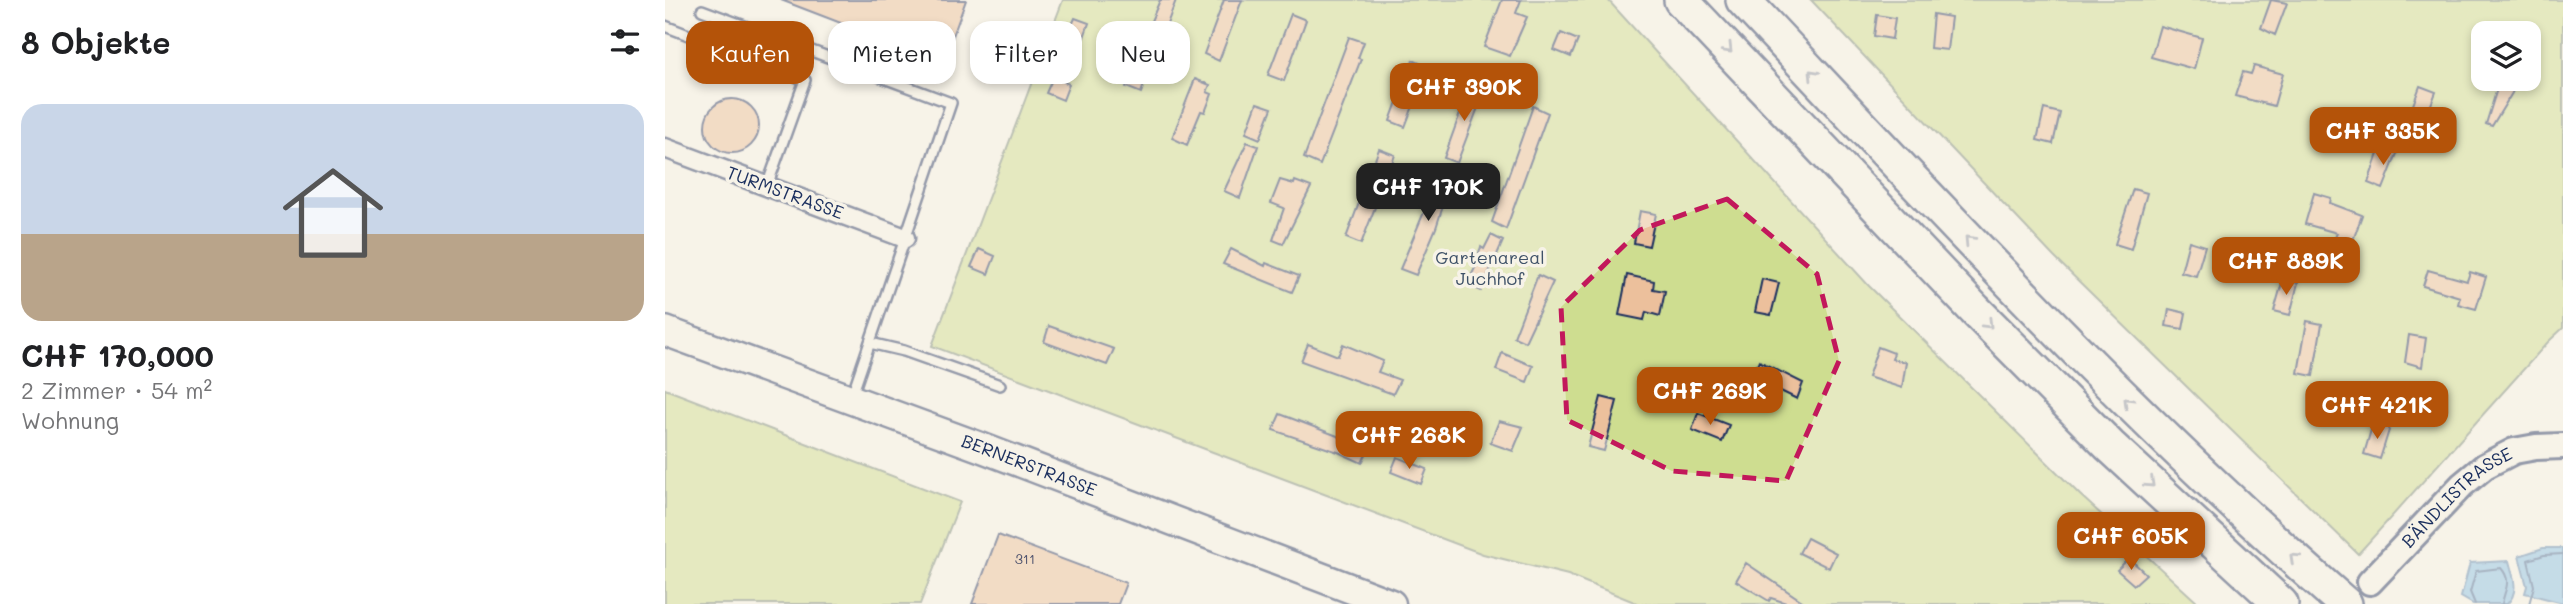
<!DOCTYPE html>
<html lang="de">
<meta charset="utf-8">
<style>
:root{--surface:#fff;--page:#f2f2f2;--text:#202124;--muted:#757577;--accent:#b45309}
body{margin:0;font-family:Mali,sans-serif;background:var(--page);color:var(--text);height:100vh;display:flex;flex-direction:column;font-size:26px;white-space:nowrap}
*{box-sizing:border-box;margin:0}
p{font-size:23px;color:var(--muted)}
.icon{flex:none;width:38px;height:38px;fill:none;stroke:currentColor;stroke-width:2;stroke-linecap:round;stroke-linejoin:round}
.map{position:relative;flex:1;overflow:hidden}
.panel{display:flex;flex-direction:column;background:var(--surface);width:665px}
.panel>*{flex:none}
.hud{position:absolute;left:21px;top:21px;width:665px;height:63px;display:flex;gap:14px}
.buttons{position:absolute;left:1806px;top:21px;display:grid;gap:14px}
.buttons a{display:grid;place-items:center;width:70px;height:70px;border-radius:14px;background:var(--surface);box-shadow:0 4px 10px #0003;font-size:35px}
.price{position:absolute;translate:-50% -60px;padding:0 16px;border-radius:14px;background:var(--accent);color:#fff;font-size:23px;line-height:46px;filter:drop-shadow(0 2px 4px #0008)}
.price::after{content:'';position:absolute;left:50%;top:42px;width:21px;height:16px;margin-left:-10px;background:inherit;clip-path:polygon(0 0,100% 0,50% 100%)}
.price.on{background:#222;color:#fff}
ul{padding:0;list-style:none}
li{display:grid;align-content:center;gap:14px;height:371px;padding:0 21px}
li span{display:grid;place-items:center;height:217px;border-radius:21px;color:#555}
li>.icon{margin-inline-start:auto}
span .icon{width:126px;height:126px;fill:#fffc;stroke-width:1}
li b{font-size:30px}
h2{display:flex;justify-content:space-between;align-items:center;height:84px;padding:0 21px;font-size:30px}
.chip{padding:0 24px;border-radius:21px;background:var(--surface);box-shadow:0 4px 10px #0003;font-size:24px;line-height:63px}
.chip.on{background:var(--accent);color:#fff}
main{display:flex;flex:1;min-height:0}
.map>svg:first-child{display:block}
.green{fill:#cedd90;stroke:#748677;stroke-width:2;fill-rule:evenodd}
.water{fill:#88c0e7;stroke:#5c86b0;stroke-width:2}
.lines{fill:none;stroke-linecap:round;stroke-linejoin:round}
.shore{stroke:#476995;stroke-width:2}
.building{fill:#ecc09c;stroke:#1b2f5e;stroke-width:2}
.lane-casing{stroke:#1b2f5e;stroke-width:14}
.street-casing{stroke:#1b2f5e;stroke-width:23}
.secondary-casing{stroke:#1b2f5e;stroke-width:30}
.primary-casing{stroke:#1b2f5e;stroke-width:33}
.highway-casing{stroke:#1b2f5e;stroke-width:38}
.lane{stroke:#f7f3e8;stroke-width:9}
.street{stroke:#f7f3e8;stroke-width:18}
.secondary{stroke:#f7f3e8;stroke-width:24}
.primary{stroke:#f7f3e8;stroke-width:28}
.highway{stroke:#f7f3e8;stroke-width:33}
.oneway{stroke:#8991a3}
.marked{fill:none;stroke:#c2185b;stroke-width:5;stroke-dasharray:14 9;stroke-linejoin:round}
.labels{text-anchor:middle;stroke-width:7;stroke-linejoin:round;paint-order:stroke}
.number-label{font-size:14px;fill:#4f536e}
.street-label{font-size:18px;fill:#1b2f5e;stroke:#f7f3e8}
.park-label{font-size:18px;fill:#3f5268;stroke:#f7f3e8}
</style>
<main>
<section class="panel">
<h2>8 Objekte<svg class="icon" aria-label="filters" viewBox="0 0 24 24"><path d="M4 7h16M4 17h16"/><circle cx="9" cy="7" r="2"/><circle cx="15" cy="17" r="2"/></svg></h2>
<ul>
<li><span style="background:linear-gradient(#c9d6e8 60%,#b9a48a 0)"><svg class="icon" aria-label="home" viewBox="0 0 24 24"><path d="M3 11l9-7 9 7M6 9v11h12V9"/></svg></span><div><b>CHF 170,000</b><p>2 Zimmer · 54 m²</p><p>Wohnung</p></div></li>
</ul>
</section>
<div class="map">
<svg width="1898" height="604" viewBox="0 0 1898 604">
<rect width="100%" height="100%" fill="#f7f3e8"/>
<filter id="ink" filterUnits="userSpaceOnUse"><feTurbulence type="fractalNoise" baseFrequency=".0143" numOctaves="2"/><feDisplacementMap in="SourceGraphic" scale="14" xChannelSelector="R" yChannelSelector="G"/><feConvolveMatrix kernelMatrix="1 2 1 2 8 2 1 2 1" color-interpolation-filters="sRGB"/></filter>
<g filter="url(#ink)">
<!-- green -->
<path class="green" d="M398 0H943L1204 286 1415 495 1534 604H974L903 575 818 554 267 346Z
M1146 0H1898V328L1883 342 1693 554 1389 257ZM1818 33H1864V79H1818Z
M0 389 295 502 255 604H0Z"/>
<!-- water -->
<path class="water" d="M1878 548H1898V603L1860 593 1862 586 1854 556Z
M1844 561C1848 577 1855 591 1842 604H1808L1796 597 1805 563Z"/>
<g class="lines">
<!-- shore -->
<path class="shore" d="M1810 604 1805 592 1811 571 1836 568C1848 582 1839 590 1837 604
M1864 604 1869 586 1863 560 1879 555 1898 554"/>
</g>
<!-- building -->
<path class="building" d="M116 0H301L281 55 249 43 246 50Z
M495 0H511L498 35 483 28Z
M559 0H577L554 61 539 54Z
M837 0H856L851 13 862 17 845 56 819 47Z
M1606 0 1622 3 1610 35 1596 28Z
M626 14 641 20 619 81 603 75Z
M1268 14 1286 17 1282 50 1265 48Z
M1212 15 1230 18 1227 39 1209 36Z
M410 18 424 23 418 40 403 34Z
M1495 26 1537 38 1529 69 1486 57Z
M896 33 913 40 906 57 889 50Z
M684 37 699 42 693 58 696 59 655 165 639 158Z
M472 56 487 62 476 93 461 87Z
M748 60 763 67 750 95 735 89Z
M1589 66 1618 74 1609 106 1570 96 1578 72 1586 74Z
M388 77 404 84 398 100 381 93Z
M530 79 545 85 542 92 547 94 540 112 536 111 522 145 507 138Z
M1835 79H1852L1847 93 1827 126 1821 124Z
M806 83 820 89 792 163 779 158Z
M1755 86 1771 92 1759 122 1744 116Z
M736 91 752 96 740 127 725 121Z
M40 126a27 27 0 1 1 54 0a27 27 0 1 1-54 0Z
M592 103 607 108 595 139 581 133Z
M868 106 883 113 841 229 827 222Z
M1379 109 1395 113 1388 144 1372 140Z
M582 142 593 146 575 198 559 191Z
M1716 145 1733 151 1718 189 1703 183Z
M714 149 730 155 696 244 681 238Z
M772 170 788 175 771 228 751 275 735 269 770 186 766 185Z
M615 180 629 184 630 181 646 187 618 244 608 240 619 208 606 203Z
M1468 189 1482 193 1466 249 1450 244Z
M1649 193 1666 198 1665 203 1697 215 1686 246 1669 240 1672 233 1640 224Z
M975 211 991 214 984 246 969 243Z
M826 235 838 241 816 291 802 284 812 264 810 263 816 247 819 249Z
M1524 241 1540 246 1531 276 1516 272Z
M314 249 330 256 323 274 306 267Z
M566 249 600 266 601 263 634 276 627 292 558 264Z
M1763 270 1802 281 1805 272 1821 277 1811 309 1793 304 1795 297 1758 286Z
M873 275 888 282 860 342 849 337Z
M962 275 989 281 988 289 1000 291 995 316 981 312 979 320 954 315Z
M1097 279 1114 283 1106 315 1090 312Z
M1618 279 1633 283 1625 315 1609 311Z
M1504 309 1521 313 1518 329 1501 326Z
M1642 321 1657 324 1648 376 1633 373Z
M384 326 449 349 442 365 379 342Z
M1744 335 1761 338 1757 367 1740 362Z
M643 344 673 356 678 344 718 361 713 372 735 380 728 394 636 361Z
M1213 347 1229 353 1227 359 1241 362 1237 388 1203 377Z
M837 353 868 366 862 382 831 370Z
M1094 361 1138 383 1132 399 1087 377Z
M936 397 952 401 939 451 923 447Z
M1033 413 1064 425 1057 442 1027 430Z
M615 414 704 448 697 463 673 452 608 430Z
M834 421 858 427 848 451 825 443Z
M1708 423 1725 427 1715 459 1699 454Z
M732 457 762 469 756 484 726 472Z
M333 535 461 583 453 604H307Z
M1142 538 1171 553 1164 568 1134 553Z
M1464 558 1481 574 1469 585 1452 570Z
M1081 563 1140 603V604H1124L1106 598 1104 601 1071 581Z"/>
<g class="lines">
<defs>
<path id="lane" d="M37 10 286 103 186 398
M0 26 140 80 102 186
M205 343 239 351 335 385"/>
<path id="street" d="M0 148 240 238"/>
<g id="secondary">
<path id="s1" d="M1705 582 1797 485 1820 466 1849 451 1871 447 1898 446"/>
</g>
<g id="primary">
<path id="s2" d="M0 331 315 447 726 604"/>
</g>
<path id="highway" d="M1016 0 1310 310 1445 446 1616 604
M1078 0C1273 207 1465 417 1680 604"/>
</defs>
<!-- lane casing -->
<use href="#lane" class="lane-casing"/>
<!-- street casing -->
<use href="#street" class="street-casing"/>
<!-- secondary casing -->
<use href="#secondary" class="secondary-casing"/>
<!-- primary casing -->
<use href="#primary" class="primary-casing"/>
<!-- highway casing -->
<use href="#highway" class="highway-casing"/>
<!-- lane -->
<use href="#lane" class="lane"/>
<!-- street -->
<use href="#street" class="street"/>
<!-- secondary -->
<use href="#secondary" class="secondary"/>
<!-- primary -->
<use href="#primary" class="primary"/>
<!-- highway -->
<use href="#highway" class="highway"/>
</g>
<!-- one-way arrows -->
<defs><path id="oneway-chevron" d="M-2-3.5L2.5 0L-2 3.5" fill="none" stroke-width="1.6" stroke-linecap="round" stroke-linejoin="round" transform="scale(1.75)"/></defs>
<g class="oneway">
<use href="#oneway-chevron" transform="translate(1063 49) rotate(46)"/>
<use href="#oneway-chevron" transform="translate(1148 74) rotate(-133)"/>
<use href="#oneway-chevron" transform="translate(1304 240) rotate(-133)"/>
<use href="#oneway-chevron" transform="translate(1323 324) rotate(45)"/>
<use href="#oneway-chevron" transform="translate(1463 402) rotate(-135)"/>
<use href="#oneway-chevron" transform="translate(1485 483) rotate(43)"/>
<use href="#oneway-chevron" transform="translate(1629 558) rotate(-137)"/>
</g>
</g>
<!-- marked area -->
<path d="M0 0H1898V604H0ZM1062 199 1152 274 1174 361 1121 481 1007 471 902 420 896 307 975 230Z" fill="#f7f3e8" fill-opacity=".55" fill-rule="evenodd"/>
<path class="marked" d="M1062 199 1152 274 1174 361 1121 481 1007 471 902 420 896 307 975 230Z"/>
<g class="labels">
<!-- number labels -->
<g class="number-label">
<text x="360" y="564">311</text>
</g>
<!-- street labels -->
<g class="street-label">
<text transform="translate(120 193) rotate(20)" y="6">TURMSTRASSE</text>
<text dy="6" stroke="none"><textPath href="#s2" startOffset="388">BERNERSTRASSE</textPath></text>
<text dy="6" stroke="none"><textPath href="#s1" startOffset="122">BÄNDLISTRASSE</textPath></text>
</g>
<!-- park labels -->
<g class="park-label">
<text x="825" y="264">Gartenareal<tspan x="825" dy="21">Juchhof</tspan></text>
</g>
</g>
</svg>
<div class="buttons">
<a><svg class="icon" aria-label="layers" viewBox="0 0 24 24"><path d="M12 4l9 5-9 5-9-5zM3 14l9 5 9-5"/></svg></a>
</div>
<b class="price" style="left:799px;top:123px">CHF 390K</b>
<b class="price" style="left:1718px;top:167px">CHF 335K</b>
<b class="price on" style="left:763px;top:223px">CHF 170K</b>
<b class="price" style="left:1621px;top:297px">CHF 889K</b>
<b class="price" style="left:1045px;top:427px">CHF 269K</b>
<b class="price" style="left:1712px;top:441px">CHF 421K</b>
<b class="price" style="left:744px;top:471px">CHF 268K</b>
<b class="price" style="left:1466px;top:572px">CHF 605K</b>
<div class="hud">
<a class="chip on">Kaufen</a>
<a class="chip">Mieten</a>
<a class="chip">Filter</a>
<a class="chip">Neu</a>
</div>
</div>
</main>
